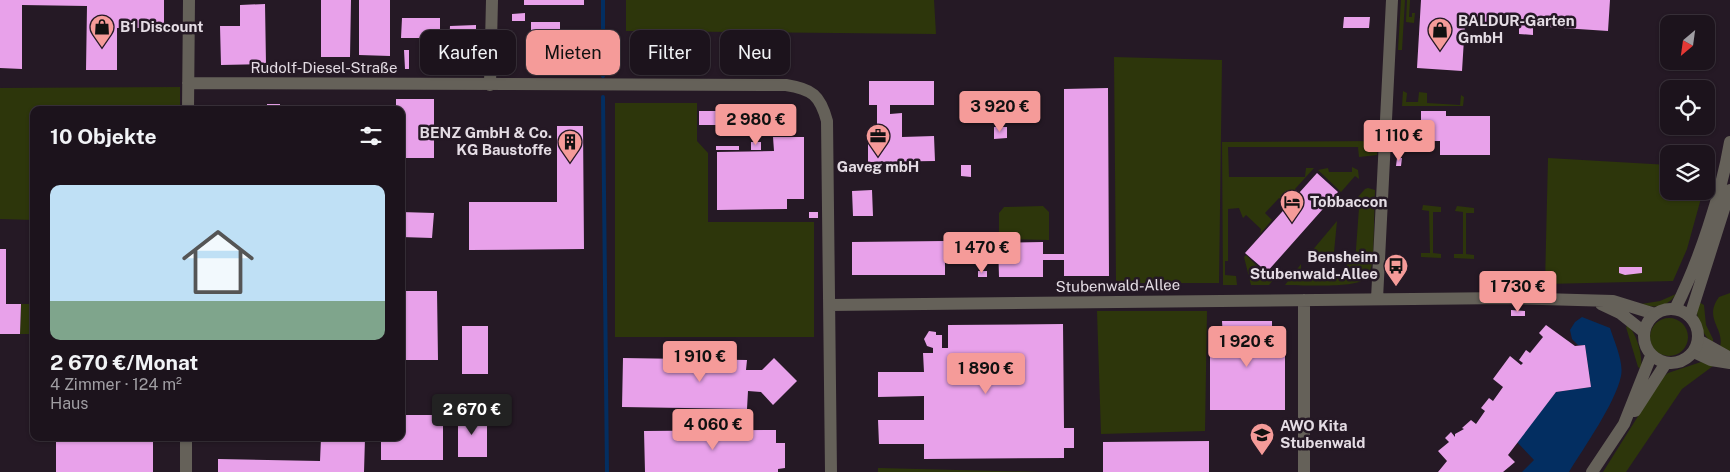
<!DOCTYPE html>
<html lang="de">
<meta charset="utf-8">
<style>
:root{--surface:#1c131c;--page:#251c25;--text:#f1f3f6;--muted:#a09ea3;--line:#3a323b;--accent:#f59b99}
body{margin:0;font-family:"Public Sans",sans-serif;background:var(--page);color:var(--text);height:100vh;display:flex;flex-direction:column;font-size:19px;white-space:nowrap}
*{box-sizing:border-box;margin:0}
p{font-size:16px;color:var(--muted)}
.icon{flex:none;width:28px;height:28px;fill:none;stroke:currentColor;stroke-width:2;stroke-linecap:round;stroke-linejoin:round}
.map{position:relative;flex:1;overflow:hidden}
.drawer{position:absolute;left:30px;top:106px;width:375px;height:335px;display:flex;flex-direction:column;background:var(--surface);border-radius:10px;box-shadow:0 1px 4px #0004,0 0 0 1px var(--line)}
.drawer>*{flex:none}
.guide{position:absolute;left:420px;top:30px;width:475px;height:45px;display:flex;gap:10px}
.needle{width:32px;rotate:209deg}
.buttons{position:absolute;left:1660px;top:15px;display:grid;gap:10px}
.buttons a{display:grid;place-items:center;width:55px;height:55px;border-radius:10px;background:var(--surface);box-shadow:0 1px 4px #0004,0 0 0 1px var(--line);font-size:25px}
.price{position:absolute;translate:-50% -42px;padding:0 11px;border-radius:5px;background:var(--accent);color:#111;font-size:16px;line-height:32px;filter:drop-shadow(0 1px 2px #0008)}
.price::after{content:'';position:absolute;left:50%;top:30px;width:15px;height:11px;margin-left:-8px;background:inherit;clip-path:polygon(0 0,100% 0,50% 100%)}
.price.selected{background:#222;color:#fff}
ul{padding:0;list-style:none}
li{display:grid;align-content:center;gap:10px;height:265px;padding:0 20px}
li+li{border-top:1px solid var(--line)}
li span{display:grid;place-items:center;height:155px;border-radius:10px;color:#555}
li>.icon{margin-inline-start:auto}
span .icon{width:90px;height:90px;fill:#fffc;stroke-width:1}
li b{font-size:21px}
h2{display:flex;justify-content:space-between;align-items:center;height:60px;padding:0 20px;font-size:21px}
.chip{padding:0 18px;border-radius:10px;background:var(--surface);box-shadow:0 1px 4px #0004,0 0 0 1px var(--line);font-size:18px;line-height:45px}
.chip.selected{background:var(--accent);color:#111}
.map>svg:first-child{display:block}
.green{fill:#2d360b}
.water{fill:#032e61}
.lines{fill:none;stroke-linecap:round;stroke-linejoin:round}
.stream{stroke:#032e61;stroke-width:4}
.building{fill:#e8a1ea}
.minor{stroke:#656159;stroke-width:12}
.tertiary{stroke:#656159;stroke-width:12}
.labels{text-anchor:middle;stroke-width:5;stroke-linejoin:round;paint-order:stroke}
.poi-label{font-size:15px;font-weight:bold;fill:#e4dce4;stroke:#251925;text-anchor:start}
.street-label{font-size:15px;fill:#e4dce4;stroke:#251925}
</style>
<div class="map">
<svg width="1730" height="472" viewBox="0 0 1730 472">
<rect width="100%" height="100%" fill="#251925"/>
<!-- green -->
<path class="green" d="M626 0H934L936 34 626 31Z
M1401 0H1405L1402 50H1398Z
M1407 0H1410L1409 17H1412V13H1415L1414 23 1406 22Z
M1114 57 1222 60 1219 283H1116Z
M180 87V110H34V220L0 219V88Z
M1403 91 1407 93 1406 102H1418L1419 92 1427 93V103L1460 105 1461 95 1464 97 1463 106H1402Z
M615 103H697V141L708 153V222H814V337H615Z
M1378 141 1377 155 1359 157 1358 147H1228L1229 177H1305L1306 168H1314L1295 189 1297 192 1286 204 1279 198 1265 213 1272 220 1260 234 1261 229 1246 215 1243 218 1239 208 1228 209V261H1225V275L1236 276 1237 285H1223L1222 142Z
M1548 158 1669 165V191H1703L1687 249 1673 281 1545 284Z
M1352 167 1358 170 1359 179 1355 176 1341 192 1318 170 1328 168 1329 172H1352Z
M1368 188 1375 190 1373 260C1371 268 1370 275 1363 280 1352 288 1301 285 1285 285L1301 264V272H1346L1347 262 1355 263 1359 208 1349 207 1365 189Z
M1423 205 1441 207V212H1433V253L1441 254V258L1421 257V253H1430L1429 211 1422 210Z
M1043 206 1049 212V240L999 239V213L1004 207Z
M1457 206 1474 208V213H1466V254L1474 255V259L1454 258V254H1463V212L1455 211Z
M1337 221 1334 252H1311Z
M1246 255 1266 275 1268 274 1274 279 1269 285H1251L1244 257Z
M1730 293V351L1720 347C1725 328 1703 319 1719 297Z
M1676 294C1668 307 1655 309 1641 304L1660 301Z
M1697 301 1704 305 1706 325 1713 339V344C1701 334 1695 316 1697 301Z
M21 304H34V334H20Z
M1097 311H1207L1205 431 1101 434Z
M1650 337a19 19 0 1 1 38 0a19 19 0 1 1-38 0Z
M1628 325C1637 335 1643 355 1641 369L1638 367 1626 327Z
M1701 362 1713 366 1682 389 1626 472H1603L1662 378 1668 373Z
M878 468 1042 472H878Z"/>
<!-- water -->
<path class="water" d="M1582 317 1610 328C1614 341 1624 362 1621 376 1615 404 1584 447 1569 472H1522L1534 460 1517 442 1556 392 1591 387 1585 345H1578L1572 339 1570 330 1575 322Z"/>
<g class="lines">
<!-- stream -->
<path class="stream" d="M603 0V76
M603 97 607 472"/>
</g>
<!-- building -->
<path class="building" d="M0 0H164V28H117V70H86L87 6 22 5V69L0 68Z
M321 0H351L350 57H321Z
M359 0H390V56L359 55Z
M524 0H584V5H524Z
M1421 0H1610L1608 31 1533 26V35L1519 34V25L1465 23 1462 71 1417 68Z
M265 4 266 64 221 65 220 26H240V5Z
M525 13V21H512V14Z
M1344 17H1370L1369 28H1343Z
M402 18H440V38H401Z
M531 22H560V71H536V41L531 42Z
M476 25V47H449L450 26Z
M404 50H409V69H405Z
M869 81H934V105H890V114L902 113V137L934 136 935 161 868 162V137H877V105H869Z
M1108 88 1109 276H1064V260H1043V277H999L998 243 1043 242V254H1064V89Z
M396 99H434V158H401V110H396Z
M267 104H280V110H267Z
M699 111H719V125H699Z
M1421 111H1446V116H1490V155H1440V141H1431V144L1421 141Z
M557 126H583L584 249 469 250V202H557Z
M994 127H1007V138L994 139Z
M773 137H804V199H787V209L717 210V152L774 151Z
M751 142H761V150H751Z
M716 146H739V150H716Z
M1397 158H1402L1401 166H1396Z
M961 165H971V177L961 176Z
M1317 173 1338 192 1267 272 1245 253Z
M872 190 873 216H853L852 191Z
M401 212 434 213 432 238 401 237Z
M809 212H818V218H809Z
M945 241V275H852V242Z
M0 249H6V304H21L20 334H0Z
M1619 267H1642V273L1625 275 1619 273Z
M978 271H987V277H978Z
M401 291H437L438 360H401Z
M1511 310 1525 311V316H1511Z
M1222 321H1272V339H1285V410H1210V339H1223Z
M1063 324 1064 428H1074V448H1064V458L924 459V444H879L878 420H924V396L878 397V372H924L923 353H933V348L927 346 924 339 929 331 936 332V335H942V348H948V325Z
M1546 325 1575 346 1585 345 1591 387 1556 392 1508 455 1515 462 1503 472H1438L1447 461 1438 451 1449 442 1445 438 1451 432 1455 437V434L1464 429 1462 428 1471 420 1476 424 1485 411 1481 408 1489 398 1493 401 1503 387 1493 379 1510 356 1521 365 1523 363 1519 360 1526 350 1530 353 1543 337 1539 333Z
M462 326H488V374H462Z
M623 358 747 360 746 370H762L774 358 797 381 773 405 761 392 748 391 747 409 622 407Z
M401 415H443V460H381V438H401Z
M458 416H487V457H458Z
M776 430V443H785V468L778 469V472H645L644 431Z
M321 438H365L364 472H218V459L320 461Z
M56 439 153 440V472H56Z
M1209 441V472H1103V442Z"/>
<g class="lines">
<!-- minor -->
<path class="minor" d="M188 83 786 85C812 89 820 95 827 121L831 472
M490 85 492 0
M188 110 189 0
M1377 299 1392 0
M1601 304 1620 313 1644 332
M830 305 1507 298 1613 301 1655 314
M1698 340 1730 358
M1694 352 1711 360 1730 363
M186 438V472
M1304 472V300"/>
<!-- tertiary -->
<path class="tertiary" d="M1644 336a27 27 0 1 1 54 0a27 27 0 1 1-54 0Z
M1675 309C1699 262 1721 195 1730 142
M1690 316 1730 190
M1635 411 1666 363
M1592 472 1624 424 1651 356"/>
</g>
<!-- icons -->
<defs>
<symbol id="shop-pin" viewBox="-11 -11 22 30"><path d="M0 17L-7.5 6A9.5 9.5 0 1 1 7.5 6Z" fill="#f59b99" stroke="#251925"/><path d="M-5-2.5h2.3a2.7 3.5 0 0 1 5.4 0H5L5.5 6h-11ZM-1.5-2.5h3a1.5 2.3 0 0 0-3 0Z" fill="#111"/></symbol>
<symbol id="office-pin" viewBox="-11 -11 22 30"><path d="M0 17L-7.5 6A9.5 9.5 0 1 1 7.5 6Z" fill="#f59b99" stroke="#251925"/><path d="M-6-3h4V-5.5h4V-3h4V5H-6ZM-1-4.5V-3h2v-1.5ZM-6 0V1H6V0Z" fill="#111"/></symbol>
<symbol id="building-pin" viewBox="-11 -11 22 30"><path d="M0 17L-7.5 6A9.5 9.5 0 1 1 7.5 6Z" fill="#f59b99" stroke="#251925"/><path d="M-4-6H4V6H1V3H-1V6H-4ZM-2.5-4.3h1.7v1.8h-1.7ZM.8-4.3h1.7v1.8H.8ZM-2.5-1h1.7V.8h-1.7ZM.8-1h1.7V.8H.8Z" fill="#111"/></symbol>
<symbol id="hotel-pin" viewBox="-11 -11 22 30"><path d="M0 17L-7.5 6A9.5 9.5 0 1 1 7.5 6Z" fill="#f59b99" stroke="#251925"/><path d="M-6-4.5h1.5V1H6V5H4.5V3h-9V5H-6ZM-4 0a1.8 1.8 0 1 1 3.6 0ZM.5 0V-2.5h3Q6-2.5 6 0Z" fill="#111"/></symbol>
<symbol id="bus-pin" viewBox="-11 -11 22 30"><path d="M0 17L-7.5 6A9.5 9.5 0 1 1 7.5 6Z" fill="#f59b99" stroke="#251925"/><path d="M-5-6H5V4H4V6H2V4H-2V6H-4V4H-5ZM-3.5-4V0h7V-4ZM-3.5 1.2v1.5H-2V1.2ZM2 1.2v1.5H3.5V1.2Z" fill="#111"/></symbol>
<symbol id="school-pin" viewBox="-11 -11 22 30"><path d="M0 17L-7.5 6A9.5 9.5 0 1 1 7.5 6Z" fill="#f59b99" stroke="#251925"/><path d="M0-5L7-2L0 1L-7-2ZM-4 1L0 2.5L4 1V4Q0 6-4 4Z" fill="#111"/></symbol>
</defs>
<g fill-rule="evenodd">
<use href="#shop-pin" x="88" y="13" width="28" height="38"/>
<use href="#shop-pin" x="1426" y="16" width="28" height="38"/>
<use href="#office-pin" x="864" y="122" width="28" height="38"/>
<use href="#building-pin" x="556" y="128" width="28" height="38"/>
<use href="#hotel-pin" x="1278" y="188" width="28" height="38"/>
<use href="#bus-pin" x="1382" y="252" width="28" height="38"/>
<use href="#school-pin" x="1248" y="421" width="28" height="38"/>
</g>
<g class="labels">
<!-- poi labels -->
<g class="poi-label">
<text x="1458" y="26">BALDUR-Garten<tspan x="1458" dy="17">GmbH</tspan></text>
<text x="120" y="32">B1 Discount</text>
<text x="552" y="138" text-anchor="end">BENZ GmbH &amp; Co.<tspan x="552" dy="17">KG Baustoffe</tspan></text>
<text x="878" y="172" text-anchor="middle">Gaveg mbH</text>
<text x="1310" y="207">Tobbaccon</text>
<text x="1378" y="262" text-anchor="end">Bensheim<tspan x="1378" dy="17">Stubenwald-Allee</tspan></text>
<text x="1280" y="431">AWO Kita<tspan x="1280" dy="17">Stubenwald</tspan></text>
</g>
<!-- street labels -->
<g class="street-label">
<text x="324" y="73">Rudolf-Diesel-Straße</text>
<text transform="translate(1118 286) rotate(-1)" y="5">Stubenwald-Allee</text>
</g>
</g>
</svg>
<div class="buttons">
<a><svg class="needle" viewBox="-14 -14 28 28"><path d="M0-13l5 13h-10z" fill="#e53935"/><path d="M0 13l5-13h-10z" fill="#a09ea3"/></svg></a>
<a><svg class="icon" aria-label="locate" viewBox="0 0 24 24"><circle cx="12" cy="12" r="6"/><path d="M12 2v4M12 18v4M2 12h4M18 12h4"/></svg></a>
<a><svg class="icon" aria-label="layers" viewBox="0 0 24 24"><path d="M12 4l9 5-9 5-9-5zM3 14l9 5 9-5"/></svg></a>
</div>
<b class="price" style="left:1000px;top:133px">3 920 €</b>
<b class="price" style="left:756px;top:146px">2 980 €</b>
<b class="price" style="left:1399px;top:162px">1 110 €</b>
<b class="price" style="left:982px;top:274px">1 470 €</b>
<b class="price" style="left:1518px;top:313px">1 730 €</b>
<b class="price" style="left:1247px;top:368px">1 920 €</b>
<b class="price" style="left:700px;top:383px">1 910 €</b>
<b class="price" style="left:986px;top:395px">1 890 €</b>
<b class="price selected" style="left:472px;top:436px">2 670 €</b>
<b class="price" style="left:713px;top:451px">4 060 €</b>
<div class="guide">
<a class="chip">Kaufen</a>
<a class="chip selected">Mieten</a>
<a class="chip">Filter</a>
<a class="chip">Neu</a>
</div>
<section class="drawer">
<h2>10 Objekte<svg class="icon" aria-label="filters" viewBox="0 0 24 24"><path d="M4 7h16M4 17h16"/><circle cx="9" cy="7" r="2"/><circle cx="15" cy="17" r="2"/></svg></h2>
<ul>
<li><span style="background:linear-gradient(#bfe0f5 75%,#7fa58c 0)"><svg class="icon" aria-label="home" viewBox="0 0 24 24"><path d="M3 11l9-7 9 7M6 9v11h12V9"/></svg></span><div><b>2 670 €/Monat</b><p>4 Zimmer · 124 m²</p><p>Haus</p></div></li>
</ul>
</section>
</div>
